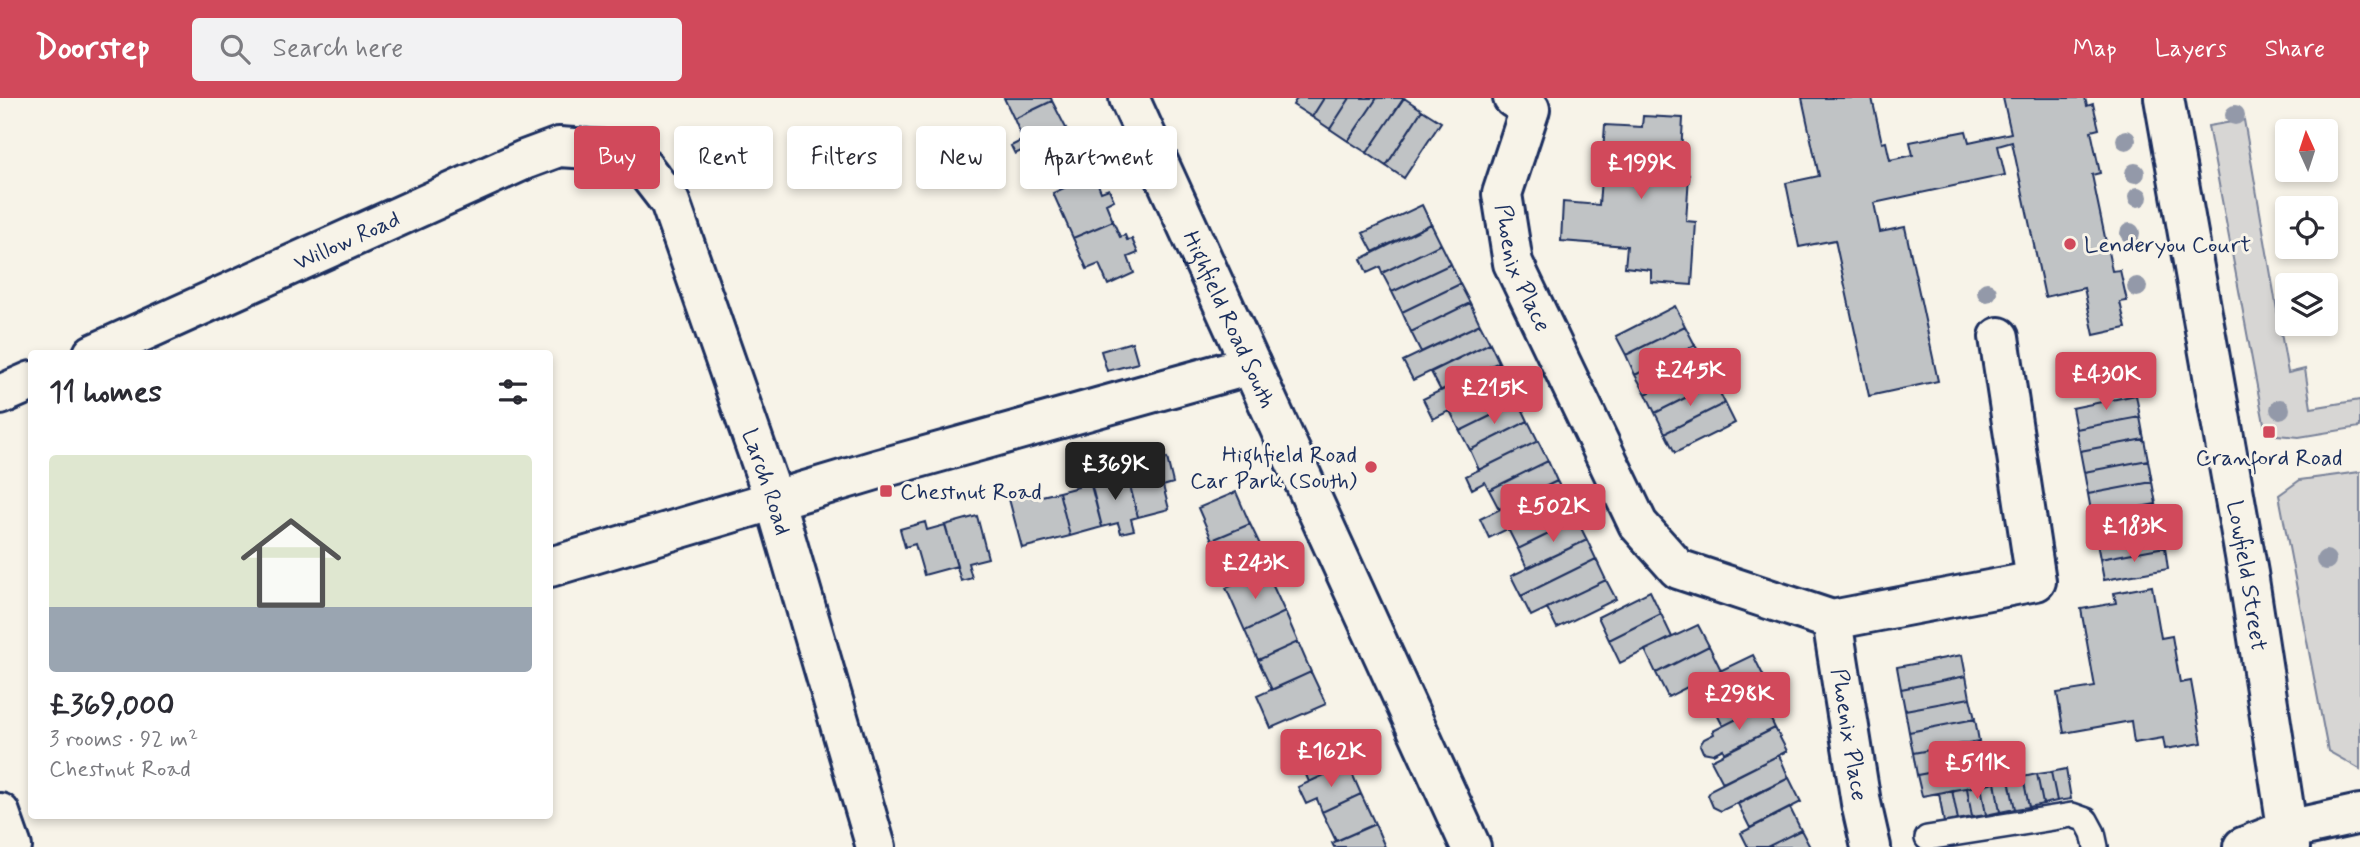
<!DOCTYPE html>
<meta charset="utf-8">
<style>
:root{--surface:#fff;--page:#f2f2f3;--text:#2b2b33;--muted:#7c7c81;--line:#e1e1e2;--accent:#d1495b}
body{margin:0;font-family:Mynerve,sans-serif;background:var(--page);color:var(--text);height:100vh;display:flex;flex-direction:column;font-size:26px;white-space:nowrap}
*{box-sizing:border-box;margin:0}
p{font-size:23px;color:var(--muted)}
.icon{flex:none;width:38px;height:38px;fill:none;stroke:currentColor;stroke-width:2;stroke-linecap:round;stroke-linejoin:round}
.map{position:relative;flex:1;overflow:hidden}
.side{position:absolute;left:28px;top:252px;width:525px;height:469px;display:flex;flex-direction:column;background:var(--surface);border-radius:7px;box-shadow:0 4px 10px #0003}
.side>*{flex:none}
.top-card{position:absolute;left:574px;top:28px;width:665px;height:63px;display:flex;gap:14px}
.needle{width:46px;rotate:357deg}
.controls{position:absolute;left:2275px;top:21px;display:grid;gap:14px}
.controls a{display:grid;place-items:center;width:63px;height:63px;border-radius:7px;background:var(--surface);box-shadow:0 4px 10px #0003;font-size:35px}
.price{position:absolute;translate:-50% -60px;padding:0 16px;border-radius:7px;background:var(--accent);color:#fff;font-size:23px;line-height:46px;filter:drop-shadow(0 2px 4px #0008)}
.price::after{content:'';position:absolute;left:50%;top:42px;width:21px;height:16px;margin-left:-10px;background:inherit;clip-path:polygon(0 0,100% 0,50% 100%)}
.price.on{background:#222;color:#fff}
ul{padding:0;list-style:none}
li{display:grid;align-content:center;gap:14px;height:371px;padding:0 21px}
li+li{border-top:2px solid var(--line)}
li span{display:grid;place-items:center;height:217px;border-radius:7px;color:#555}
li>.icon{margin-inline-start:auto}
span .icon{width:126px;height:126px;fill:#fffc;stroke-width:1}
li b{font-size:30px}
h2{display:flex;justify-content:space-between;align-items:center;height:84px;padding:0 21px;font-size:30px}
.pill{padding:0 24px;border-radius:7px;background:var(--surface);box-shadow:0 4px 10px #0003;font-size:24px;line-height:63px}
.pill.on{background:var(--accent);color:#fff}
header{display:flex;align-items:center;gap:42px;box-sizing:border-box;height:98px;padding:0 35px;background:var(--accent);color:#fff}
header strong{font-size:33px}
nav{display:flex;gap:38px;margin-inline-start:auto;font-size:24px}
.search{width:490px;height:63px;background:var(--page);display:flex;align-items:center;gap:18px;box-sizing:border-box;padding:0 24px;border-radius:7px;color:var(--muted);font-size:26px}
.map>svg:first-child{display:block}
.green{fill:#d7d6d4;stroke:#798299;stroke-width:2}
.building{fill:#c0c3c5;stroke:#1b2f5e;stroke-width:2}
.lines{fill:none;stroke-linecap:round;stroke-linejoin:round}
.service-casing{stroke:#1b2f5e;stroke-width:28}
.minor-casing{stroke:#1b2f5e;stroke-width:44}
.tertiary-casing{stroke:#1b2f5e;stroke-width:44}
.primary-casing{stroke:#1b2f5e;stroke-width:44}
.service{stroke:#f7f3e8;stroke-width:23}
.minor{stroke:#f7f3e8;stroke-width:38}
.tertiary{stroke:#f7f3e8;stroke-width:38}
.primary{stroke:#f7f3e8;stroke-width:38}
.tree{fill:#9399a9}
.poi-dot{fill:#d1495b;stroke:#f7f3e8;stroke-width:2.5}
.labels{text-anchor:middle;stroke-width:6;stroke-linejoin:round;paint-order:stroke}
.street-label{font-size:23px;fill:#1b2f5e;stroke:#f7f3e8}
.poi-label{font-size:23px;fill:#1b2f5e;stroke:#f7f3e8;text-anchor:start}
</style>
<header>
<strong>Doorstep</strong>
<div class="search"><svg class="icon" aria-label="search" viewBox="0 0 24 24"><circle cx="10" cy="10" r="6"/><path d="M15 15l6 6"/></svg>Search here</div>
<nav><a>Map</a><a>Layers</a><a>Share</a></nav>
</header>
<div class="map">
<svg width="2360" height="749" viewBox="0 0 2360 749">
<rect width="100%" height="100%" fill="#f7f3e8"/>
<filter id="ink" filterUnits="userSpaceOnUse"><feTurbulence type="fractalNoise" baseFrequency=".0143" numOctaves="2"/><feDisplacementMap in="SourceGraphic" scale="14" xChannelSelector="R" yChannelSelector="G"/><feConvolveMatrix kernelMatrix="1 2 1 2 8 2 1 2 1" color-interpolation-filters="sRGB"/></filter>
<g filter="url(#ink)">
<!-- green -->
<path class="green" d="M2244 22 2288 275 2305 271 2311 310 2360 302V329L2299 339 2266 336 2208 28Z
M2360 374V671L2328 653 2279 397 2300 382Z"/>
<!-- building -->
<path class="building" d="M1004 0H1051L1052 3 1014 21Z
M1297 0H1324L1312 19 1293 7Z
M1324 0H1350L1330 31 1312 19Z
M1350 0H1377L1348 43 1330 31Z
M1377 0H1404L1367 55 1348 43Z
M1404 0 1422 12 1386 68 1367 55Z
M1802 0H1872L1882 45 1886 44 1890 62 1913 57 1910 44 1966 33 1969 44 2011 35 2003 0H2085L2087 8 2093 6 2099 31 2091 33 2100 75 2092 77 2112 173 2120 172 2127 203 2120 204 2126 230 2094 237 2084 190 2045 199 2012 44 1998 48 2005 77 1874 105 1880 134 1905 129 1938 283 1869 298 1835 142 1799 149 1786 85 1819 78Z
M1052 3 1067 32 1015 56 1011 48 1023 42 1014 21Z
M1422 12 1441 24 1404 80 1386 68Z
M1643 18 1683 20 1680 76 1689 77 1686 123 1696 124 1692 187 1651 184V172L1625 169 1627 148 1561 143 1563 104 1599 107 1605 27 1642 29Z
M1067 32 1074 48 1078 45 1086 62 1042 84 1026 51Z
M1094 76 1101 94 1109 91 1114 102 1106 106 1113 123 1073 140 1053 95Z
M1422 107 1431 126 1373 154 1363 135Z
M1113 123 1120 139 1125 137 1127 142 1132 141 1138 155 1128 159 1134 175 1108 187 1099 166 1087 171 1073 140Z
M1431 126 1441 146 1382 175 1380 169 1367 175 1361 161Z
M1441 146 1451 166 1392 194 1382 175Z
M1451 166 1460 186 1402 214 1392 194Z
M1460 186 1470 205 1411 234 1402 214Z
M1470 205 1480 226 1421 254 1411 234Z
M1675 208 1685 228 1626 257 1616 238Z
M1480 226 1490 245 1413 282 1403 263Z
M1685 228 1695 247 1635 277 1626 257Z
M1132 244 1138 265 1107 273 1101 253Z
M1490 245 1499 264 1441 293 1431 274Z
M1695 247 1705 266 1646 296 1635 277Z
M1499 264 1509 284 1433 321 1423 301Z
M1705 266 1715 285 1655 315 1646 296Z
M1509 284 1519 304 1460 333 1450 313Z
M1715 285 1725 305 1665 335 1655 315Z
M2136 297 2140 319 2076 331 2072 310Z
M1519 304 1528 323 1470 352 1460 333Z
M1725 305 1735 325 1675 355 1665 335Z
M2140 319 2144 341 2080 353 2076 331Z
M1528 323 1538 343 1479 372 1470 352Z
M2144 341 2148 362 2084 374 2080 353Z
M1538 343 1548 363 1489 392 1485 384 1472 391 1466 378Z
M1167 360 1173 385 1163 388 1169 411 1138 419 1127 376 1143 372 1142 366Z
M2148 362 2152 384 2088 396 2084 374Z
M1548 363 1557 383 1499 411 1489 392Z
M1127 376 1138 419 1131 421 1134 432 1121 435 1118 425 1102 429 1091 385Z
M1089 380 1102 429 1070 438 1059 394 1078 389 1077 383Z
M1557 383 1567 402 1489 440 1480 421Z
M2152 384 2156 406 2092 418 2088 396Z
M1059 394 1070 438 1022 450 1009 401 1032 395 1033 400Z
M1236 394 1250 426 1212 442 1198 410Z
M1567 402 1577 422 1518 451 1508 431Z
M2156 406 2160 428 2096 439 2092 418Z
M977 418 988 460 968 465 972 480 961 483 945 427Z
M1577 422 1587 442 1527 470 1518 451Z
M925 424 927 432 945 427 957 468 924 477 915 446 905 449 900 431Z
M1250 426 1265 457 1227 475 1212 442Z
M2160 428 2165 449 2100 461 2096 439Z
M1587 442 1596 461 1521 498 1511 478Z
M2165 449 2168 471 2104 482 2100 461Z
M1596 461 1606 482 1531 518 1521 498Z
M1266 473 1285 514 1245 533 1226 490Z
M1606 482 1616 501 1557 530 1547 510Z
M2152 488 2161 540 2172 538 2180 585 2191 583 2202 645 2165 651 2163 640 2134 645 2131 623 2064 635 2057 595 2095 589 2081 511 2116 505 2114 495Z
M1650 493 1661 516 1609 542 1598 519Z
M1285 514 1298 544 1258 562 1245 533Z
M1661 516 1672 539 1620 565 1609 542Z
M1698 527 1709 548 1656 575 1645 552Z
M1298 544 1311 574 1272 592 1258 562Z
M1709 548 1721 572 1668 599 1656 575Z
M1753 557 1764 579 1711 605 1701 582Z
M1962 557 1966 578 1901 591 1897 569Z
M1311 574 1326 606 1271 630 1257 598Z
M1966 578 1970 600 1905 612 1901 591Z
M1764 579 1775 602 1723 628 1711 605Z
M1970 600 1975 621 1909 634 1905 612Z
M1764 607 1775 630 1724 655 1723 651 1713 656 1703 654 1700 647 1704 641 1714 636 1713 633Z
M1975 621 1979 643 1913 655 1909 634Z
M1775 630 1787 653 1723 685 1711 662Z
M1334 636 1348 666 1309 684 1296 653Z
M1979 643 1982 665 1917 677 1913 655Z
M1779 657 1789 680 1721 713 1713 709 1708 697 1712 691Z
M1982 665 1987 686 1922 698 1917 677Z
M1348 666 1361 696 1322 714 1317 701 1306 706 1298 689Z
M2066 671 2071 701 2057 703 2051 674Z
M2051 674 2057 703 2043 706 2037 676Z
M2037 676 2043 706 2029 709 2023 679Z
M2023 679 2029 709 2015 711 2009 682Z
M1789 680 1801 704 1750 730 1738 706Z
M2009 682 2015 711 2000 714 1995 684Z
M1995 684 2000 714 1986 717 1981 687Z
M1981 687 1986 717 1972 719 1967 690Z
M1967 690 1972 719 1958 722 1952 692Z
M1952 692 1958 722 1944 725 1939 695Z
M1361 696 1375 726 1336 743 1322 714Z
M1790 710 1801 732 1767 749H1748L1741 735Z
M1375 726 1385 749H1334L1332 745Z
M1801 732 1810 749H1767Z"/>
<g class="lines">
<defs>
<path id="service" d="M1927 740 2072 717 2086 722 2093 735 2096 749"/>
<g id="minor">
<path id="s1" d="M1513 0 1530 11 1502 96 1513 165 1638 426 1678 471 1832 522 2036 483 1999 239"/>
<path id="s2" d="M93 256 524 62 559 49 605 52 643 69 670 104 775 404 876 749"/>
<path d="M0 297 32 283"/>
<path d="M550 469 879 371 1251 267"/>
<path id="s3" d="M1832 522 1861 705 1871 749"/>
<path d="M0 715 12 749"/>
<path d="M2243 749 2287 732 2360 716"/>
</g>
<g id="tertiary">
<path id="s4" d="M1129 0 1471 749"/>
</g>
<g id="primary">
<path id="s5" d="M2164 0 2248 475 2290 749"/>
</g>
</defs>
<!-- service casing -->
<use href="#service" class="service-casing"/>
<!-- minor casing -->
<use href="#minor" class="minor-casing"/>
<!-- tertiary casing -->
<use href="#tertiary" class="tertiary-casing"/>
<!-- primary casing -->
<use href="#primary" class="primary-casing"/>
<!-- service -->
<use href="#service" class="service"/>
<!-- minor -->
<use href="#minor" class="minor"/>
<!-- tertiary -->
<use href="#tertiary" class="tertiary"/>
<!-- primary -->
<use href="#primary" class="primary"/>
</g>
<!-- trees -->
<g class="tree">
<circle cx="2235" cy="17" r="10"/>
<circle cx="2126" cy="42" r="10"/>
<circle cx="2135" cy="75" r="10"/>
<circle cx="2138" cy="99" r="10"/>
<circle cx="2130" cy="135" r="10"/>
<circle cx="2137" cy="189" r="10"/>
<circle cx="1987" cy="194" r="10"/>
<circle cx="2280" cy="311" r="10"/>
<circle cx="2326" cy="462" r="10"/>
</g>
</g>
<!-- markers -->
<g class="poi-dot">
<circle cx="2070" cy="146" r="7"/>
<rect x="2262" y="327" width="14" height="14" rx="3.5"/>
<circle cx="1371" cy="369" r="7"/>
<rect x="879" y="386" width="14" height="14" rx="3.5"/>
</g>
<g class="labels">
<!-- street labels -->
<g class="street-label">
<text dy="8" stroke="none"><textPath href="#s2" startOffset="278">Willow Road</textPath></text>
<text dy="8" stroke="none"><textPath href="#s1" startOffset="187">Phoenix Place</textPath></text>
<text dy="8" stroke="none"><textPath href="#s4" startOffset="243">Highfield Road South</textPath></text>
<text dy="8" stroke="none"><textPath href="#s2" startOffset="938">Larch Road</textPath></text>
<text dy="8" stroke="none"><textPath href="#s5" startOffset="485">Lowfield Street</textPath></text>
<text dy="8" stroke="none"><textPath href="#s3" startOffset="116">Phoenix Place</textPath></text>
</g>
<!-- poi labels -->
<g class="poi-label">
<text x="2084" y="154">Lenderyou Court</text>
<text x="1357" y="364" text-anchor="end">Highfield Road<tspan x="1357" dy="26">Car Park (South)</tspan></text>
<text x="2269" y="367" text-anchor="middle">Cranford Road</text>
<text x="900" y="401">Chestnut Road</text>
</g>
</g>
</svg>
<div class="controls">
<a><svg class="needle" viewBox="-14 -14 28 28"><path d="M0-13l5 13h-10z" fill="#e53935"/><path d="M0 13l5-13h-10z" fill="#7c7c81"/></svg></a>
<a><svg class="icon" aria-label="locate" viewBox="0 0 24 24"><circle cx="12" cy="12" r="6"/><path d="M12 2v4M12 18v4M2 12h4M18 12h4"/></svg></a>
<a><svg class="icon" aria-label="layers" viewBox="0 0 24 24"><path d="M12 4l9 5-9 5-9-5zM3 14l9 5 9-5"/></svg></a>
</div>
<b class="price" style="left:1641px;top:103px">£199K</b>
<b class="price" style="left:1690px;top:310px">£245K</b>
<b class="price" style="left:2106px;top:314px">£430K</b>
<b class="price" style="left:1494px;top:328px">£215K</b>
<b class="price on" style="left:1115px;top:404px">£369K</b>
<b class="price" style="left:1553px;top:446px">£502K</b>
<b class="price" style="left:2134px;top:466px">£183K</b>
<b class="price" style="left:1255px;top:503px">£243K</b>
<b class="price" style="left:1739px;top:634px">£298K</b>
<b class="price" style="left:1331px;top:691px">£162K</b>
<b class="price" style="left:1977px;top:703px">£511K</b>
<div class="top-card">
<a class="pill on">Buy</a>
<a class="pill">Rent</a>
<a class="pill">Filters</a>
<a class="pill">New</a>
<a class="pill">Apartment</a>
</div>
<section class="side">
<h2>11 homes<svg class="icon" aria-label="filters" viewBox="0 0 24 24"><path d="M4 7h16M4 17h16"/><circle cx="9" cy="7" r="2"/><circle cx="15" cy="17" r="2"/></svg></h2>
<ul>
<li><span style="background:linear-gradient(#dfe7d0 70%,#9aa5b1 0)"><svg class="icon" aria-label="home" viewBox="0 0 24 24"><path d="M3 11l9-7 9 7M6 9v11h12V9"/></svg></span><div><b>£369,000</b><p>3 rooms · 92 m²</p><p>Chestnut Road</p></div></li>
</ul>
</section>
</div>
